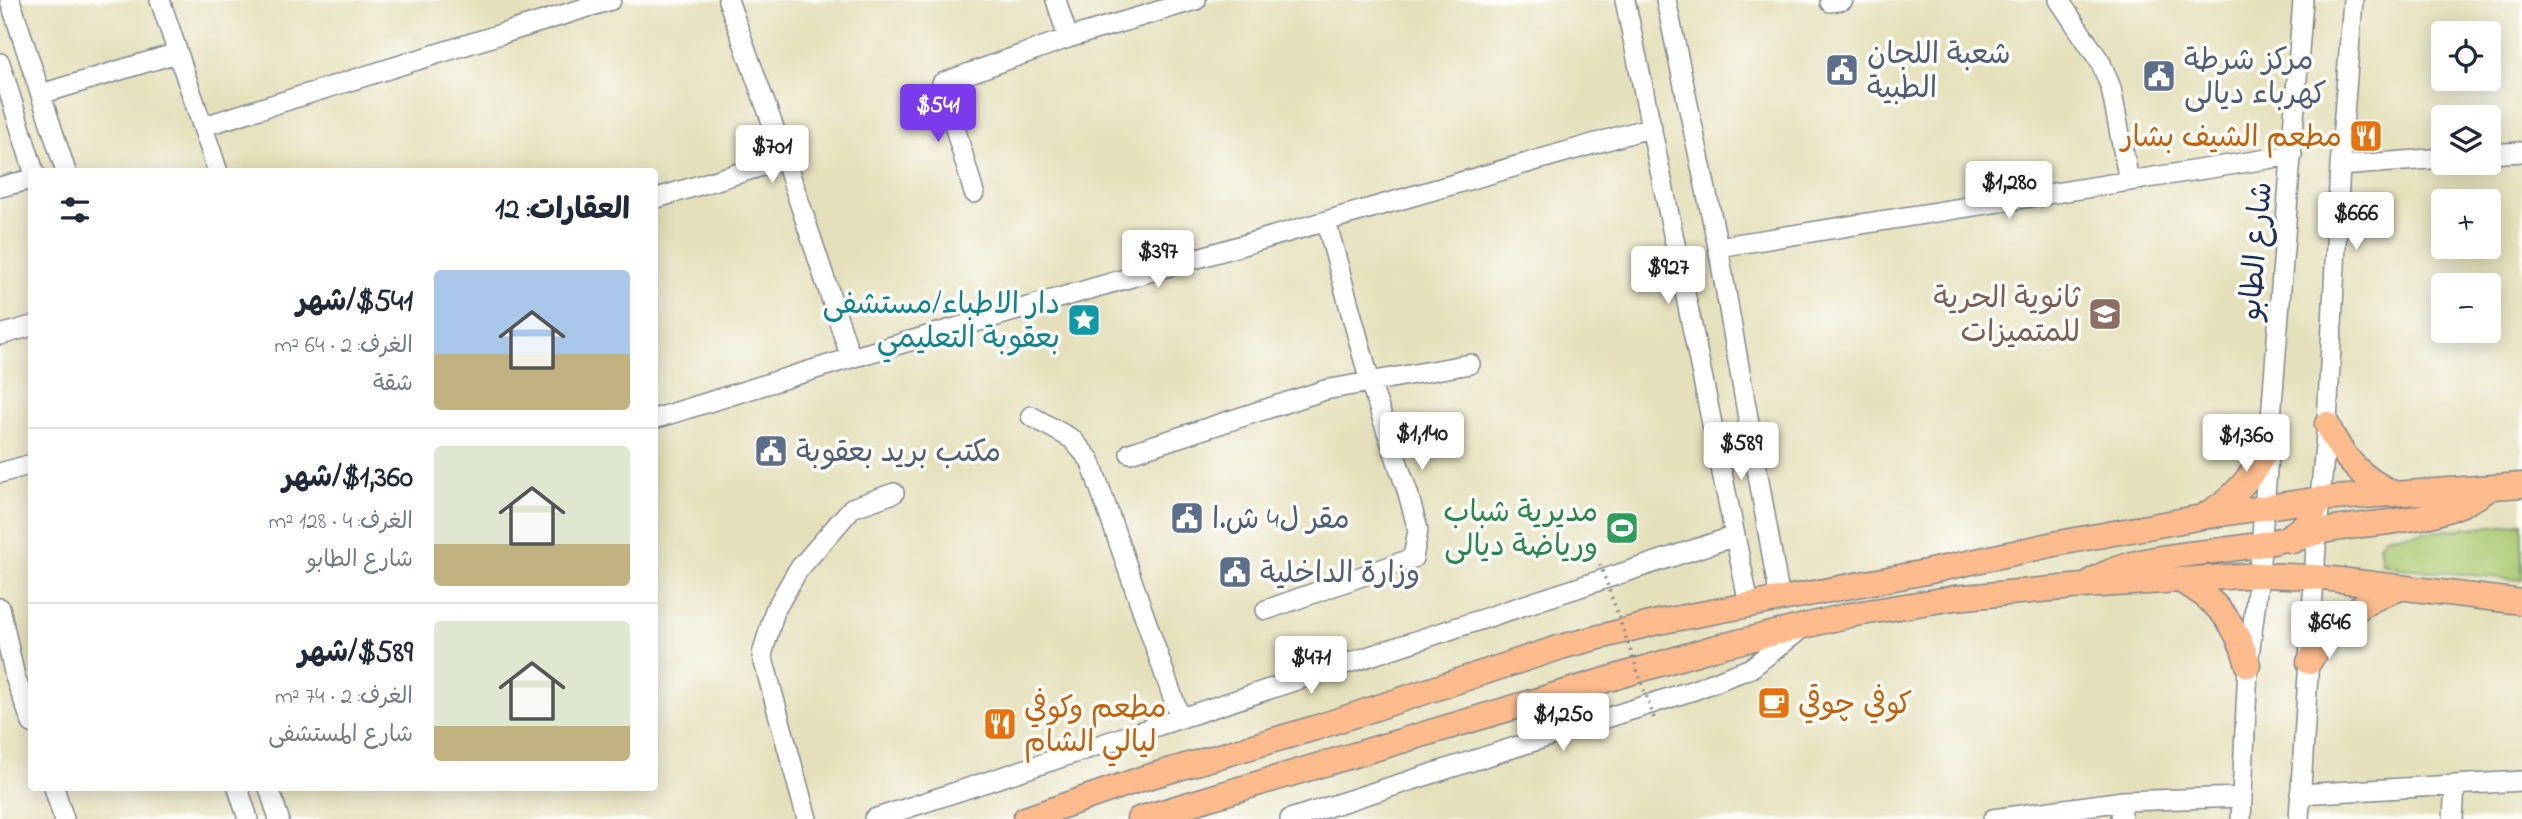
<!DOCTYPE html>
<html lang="ar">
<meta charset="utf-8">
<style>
:root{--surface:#fff;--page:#f2f2f3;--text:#1f2937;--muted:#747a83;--line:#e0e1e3;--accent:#7c3aed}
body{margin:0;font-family:"Indie Flower","Playpen Sans Arabic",sans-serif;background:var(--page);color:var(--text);direction:rtl;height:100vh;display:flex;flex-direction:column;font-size:26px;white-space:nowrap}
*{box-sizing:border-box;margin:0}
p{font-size:23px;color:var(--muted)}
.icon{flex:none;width:38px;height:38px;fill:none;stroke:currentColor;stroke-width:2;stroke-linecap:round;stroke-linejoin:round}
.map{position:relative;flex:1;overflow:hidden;direction:ltr}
.panel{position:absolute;left:28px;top:168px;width:630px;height:623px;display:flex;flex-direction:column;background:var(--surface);border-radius:7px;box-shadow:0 4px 18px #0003;direction:rtl}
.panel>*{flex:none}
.controls{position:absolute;left:2431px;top:21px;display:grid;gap:14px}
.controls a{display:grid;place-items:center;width:70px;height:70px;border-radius:7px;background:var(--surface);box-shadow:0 4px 18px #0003;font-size:35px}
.price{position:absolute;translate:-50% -60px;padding:0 16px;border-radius:7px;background:#fff;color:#222;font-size:23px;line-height:46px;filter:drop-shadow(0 2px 4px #0008)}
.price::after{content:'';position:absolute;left:50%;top:42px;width:21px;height:16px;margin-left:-10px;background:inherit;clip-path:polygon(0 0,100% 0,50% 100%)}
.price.selected{background:var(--accent);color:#fff}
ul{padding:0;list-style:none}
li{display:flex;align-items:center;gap:21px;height:175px;padding:0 28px}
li+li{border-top:2px solid var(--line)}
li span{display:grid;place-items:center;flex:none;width:196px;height:140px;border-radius:7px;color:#555}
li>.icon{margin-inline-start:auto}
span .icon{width:84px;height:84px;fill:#fffc;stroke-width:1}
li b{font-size:30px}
h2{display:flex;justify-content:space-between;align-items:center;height:84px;padding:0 28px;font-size:30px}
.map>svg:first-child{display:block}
.green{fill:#accb72;stroke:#647d68;stroke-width:2}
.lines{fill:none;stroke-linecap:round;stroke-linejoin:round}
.minor-casing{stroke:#80888c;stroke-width:22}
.major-casing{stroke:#80888c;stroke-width:27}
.minor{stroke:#fff;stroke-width:19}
.major{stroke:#fbbb8d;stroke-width:24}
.path-bridge{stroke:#80888c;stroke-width:3.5;stroke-dasharray:2 5;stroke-linecap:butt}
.labels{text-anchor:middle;stroke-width:7;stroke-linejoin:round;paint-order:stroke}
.service-label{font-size:30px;fill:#4e5e75;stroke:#fdfcf7;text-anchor:start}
.food-label{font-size:30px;fill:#c56008;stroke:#fdfcf7;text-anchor:start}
.street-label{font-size:30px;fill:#1b2f5e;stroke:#fdfcf7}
.education-label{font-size:30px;fill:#785e54;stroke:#fdfcf7;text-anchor:end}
.culture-label{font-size:30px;fill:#0d838f;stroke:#fdfcf7;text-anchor:end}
.leisure-label{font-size:30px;fill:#27864d;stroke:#fdfcf7;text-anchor:end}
</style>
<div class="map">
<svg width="2522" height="819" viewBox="0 0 2522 819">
<rect width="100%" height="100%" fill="#fdfcf7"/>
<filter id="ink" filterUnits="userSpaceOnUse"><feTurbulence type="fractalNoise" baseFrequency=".0143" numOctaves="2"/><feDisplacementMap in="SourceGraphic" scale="14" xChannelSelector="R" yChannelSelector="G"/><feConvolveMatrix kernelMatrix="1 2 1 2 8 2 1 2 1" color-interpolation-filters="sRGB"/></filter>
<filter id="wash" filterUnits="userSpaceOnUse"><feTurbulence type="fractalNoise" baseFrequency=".00686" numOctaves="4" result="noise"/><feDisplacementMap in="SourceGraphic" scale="28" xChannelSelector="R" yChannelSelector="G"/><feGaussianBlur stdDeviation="1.57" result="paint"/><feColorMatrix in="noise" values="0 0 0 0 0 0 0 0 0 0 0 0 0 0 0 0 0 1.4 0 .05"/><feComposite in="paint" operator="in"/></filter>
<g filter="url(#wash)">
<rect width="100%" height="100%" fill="#e5e0bb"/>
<!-- green -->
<path class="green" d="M2522 523V580L2401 568 2382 563 2379 544 2387 536Z"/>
</g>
<g filter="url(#ink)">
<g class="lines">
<defs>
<path id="minor" d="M10 0 66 172
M160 0 218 172
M728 0 785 159 851 358
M1056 0 1068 38
M1625 0 1749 604
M1666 0 1718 247 1780 600
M2059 0 2101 63 2111 88 2129 181
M1830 2 1843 0
M0 63 34 172
M41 94 177 53
M204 126 611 0
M2488 154 2522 152
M2340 166 2443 158
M0 187 32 179
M974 193 942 83 1068 38 1196 0
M654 199 785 159
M1718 247 2292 155
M0 335 32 326
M1031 416 1072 439 1090 460 1180 718
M654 419 851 358 1652 127
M1130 453 1325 390 1470 364
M0 473 32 464
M0 608 15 677 32 723
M1266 610 1413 558 1418 530 1408 493 1370 382 1326 221
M54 788 64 819
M238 788 248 819
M269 788 279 819
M2300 794 2522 781
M807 819 762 655 775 610 798 570 852 508 894 493
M874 819 1735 536
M1290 819 1694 690 1751 668 1801 629
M1993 819 2123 801 2242 797
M2121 819 2123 801
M2241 819 2248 665 2259 575 2303 0
M2299 819 2317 531 2327 424 2340 166 2353 0
M2453 819 2455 785"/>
<path id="major" d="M2327 424C2342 458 2361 478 2395 494
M2208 513C2237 497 2255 473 2269 444
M2293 541C2313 531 2334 529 2356 526 2401 520 2447 518 2486 491
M2093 580C2146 549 2225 556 2284 539 2302 530 2313 518 2320 499
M2179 580C2216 598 2238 625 2248 665
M2309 662C2331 625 2359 601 2401 588
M1025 819 1141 779 1315 728 1561 647 1658 622 1926 572 2059 543 2202 517 2320 499 2522 485
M1139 819 1713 648 1850 615 1954 598 2084 586 2259 575 2315 577 2522 602"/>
</defs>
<!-- minor casing -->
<use href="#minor" class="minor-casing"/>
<!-- major casing -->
<use href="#major" class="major-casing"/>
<!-- minor -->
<use href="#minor" class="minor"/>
<!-- major -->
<use href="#major" class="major"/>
<!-- path-bridge -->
<path class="path-bridge" d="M1600 564 1654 718"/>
</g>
</g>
<!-- icons -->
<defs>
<symbol id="civic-square" viewBox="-11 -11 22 22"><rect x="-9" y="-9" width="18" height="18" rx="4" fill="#5c6f8a" stroke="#fdfcf7"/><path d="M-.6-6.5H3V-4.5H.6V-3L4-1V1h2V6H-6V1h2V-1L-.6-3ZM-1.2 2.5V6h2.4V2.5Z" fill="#fff"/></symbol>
<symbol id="restaurant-square" viewBox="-11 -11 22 22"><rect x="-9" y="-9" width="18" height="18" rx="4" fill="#e8710a" stroke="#fdfcf7"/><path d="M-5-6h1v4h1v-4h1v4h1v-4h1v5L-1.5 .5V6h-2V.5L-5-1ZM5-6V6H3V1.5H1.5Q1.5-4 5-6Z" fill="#fff"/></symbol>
<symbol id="school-square" viewBox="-11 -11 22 22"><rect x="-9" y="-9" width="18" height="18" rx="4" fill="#8d6e63" stroke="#fdfcf7"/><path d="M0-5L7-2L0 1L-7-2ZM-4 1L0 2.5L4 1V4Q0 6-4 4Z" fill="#fff"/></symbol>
<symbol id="sight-square" viewBox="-11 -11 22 22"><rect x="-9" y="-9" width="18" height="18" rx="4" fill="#0f9aa8" stroke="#fdfcf7"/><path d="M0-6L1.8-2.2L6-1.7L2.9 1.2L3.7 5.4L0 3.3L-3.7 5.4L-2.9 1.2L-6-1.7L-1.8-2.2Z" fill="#fff"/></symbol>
<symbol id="stadium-square" viewBox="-11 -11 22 22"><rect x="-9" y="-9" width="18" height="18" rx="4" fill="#2e9e5b" stroke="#fdfcf7"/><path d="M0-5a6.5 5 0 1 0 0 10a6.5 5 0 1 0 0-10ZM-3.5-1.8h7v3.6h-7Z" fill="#fff"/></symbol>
<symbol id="cafe-square" viewBox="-11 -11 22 22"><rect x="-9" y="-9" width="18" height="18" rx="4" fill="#e8710a" stroke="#fdfcf7"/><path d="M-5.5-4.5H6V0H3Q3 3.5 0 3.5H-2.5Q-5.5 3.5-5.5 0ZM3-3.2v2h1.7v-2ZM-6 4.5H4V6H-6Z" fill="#fff"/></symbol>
</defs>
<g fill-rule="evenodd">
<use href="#civic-square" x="1823" y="51" width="38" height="38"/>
<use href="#civic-square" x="2140" y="57" width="38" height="38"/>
<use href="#restaurant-square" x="2347" y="117" width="38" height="38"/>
<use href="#school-square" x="2086" y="295" width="38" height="38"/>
<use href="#sight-square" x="1065" y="301" width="38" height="38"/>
<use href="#civic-square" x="752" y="432" width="38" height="38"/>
<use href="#civic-square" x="1168" y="499" width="38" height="38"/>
<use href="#stadium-square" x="1603" y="509" width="38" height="38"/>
<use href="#civic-square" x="1216" y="553" width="38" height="38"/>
<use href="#cafe-square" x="1755" y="684" width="38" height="38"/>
<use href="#restaurant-square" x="981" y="705" width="38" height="38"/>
</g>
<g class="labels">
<!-- service labels -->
<g class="service-label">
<text x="1867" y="63">شعبة اللجان<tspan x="1867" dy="34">الطبية</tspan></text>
<text x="2184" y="69">مركز شرطة<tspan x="2184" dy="34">كهرباء ديالى</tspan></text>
<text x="796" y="461">مكتب بريد بعقوبة</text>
<text x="1212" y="528">مقر ل4 ش.ا</text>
<text x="1260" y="582">وزارة الداخلية</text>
</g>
<!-- food labels -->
<g class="food-label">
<text x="2342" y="146" text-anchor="end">مطعم الشيف بشار</text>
<text x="1798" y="713">كوفي چوقي</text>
<text x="1024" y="717">مطعم وكوفي<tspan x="1024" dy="34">ليالي الشام</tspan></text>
</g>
<!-- street labels -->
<g class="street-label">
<text transform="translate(2255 251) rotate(-85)" y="10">شارع الطابو</text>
</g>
<!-- education labels -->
<g class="education-label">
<text x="2080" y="307">ثانوية الحرية<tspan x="2080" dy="34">للمتميزات</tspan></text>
</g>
<!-- culture labels -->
<g class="culture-label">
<text x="1060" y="313">دار الاطباء/مستشفى<tspan x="1060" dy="34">بعقوبة التعليمي</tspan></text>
</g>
<!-- leisure labels -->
<g class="leisure-label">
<text x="1598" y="521">مديرية شباب<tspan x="1598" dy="34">ورياضة ديالى</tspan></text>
</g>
</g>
</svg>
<div class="controls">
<a><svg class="icon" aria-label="locate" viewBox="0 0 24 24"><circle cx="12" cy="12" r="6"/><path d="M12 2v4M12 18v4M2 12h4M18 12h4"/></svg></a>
<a><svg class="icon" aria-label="layers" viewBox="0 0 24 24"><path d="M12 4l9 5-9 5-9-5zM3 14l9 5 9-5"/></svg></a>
<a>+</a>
<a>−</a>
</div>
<b class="price selected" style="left:938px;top:144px">$541</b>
<b class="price" style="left:772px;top:185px">$701</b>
<b class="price" style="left:2009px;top:221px">$1,280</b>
<b class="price" style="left:2356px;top:252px">$666</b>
<b class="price" style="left:1158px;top:290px">$397</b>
<b class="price" style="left:1668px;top:306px">$927</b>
<b class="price" style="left:1422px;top:472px">$1,140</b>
<b class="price" style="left:2246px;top:474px">$1,360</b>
<b class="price" style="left:1741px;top:482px">$589</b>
<b class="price" style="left:2329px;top:661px">$646</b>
<b class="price" style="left:1311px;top:696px">$471</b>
<b class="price" style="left:1563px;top:753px">$1,250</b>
<section class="panel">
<h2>العقارات: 12<svg class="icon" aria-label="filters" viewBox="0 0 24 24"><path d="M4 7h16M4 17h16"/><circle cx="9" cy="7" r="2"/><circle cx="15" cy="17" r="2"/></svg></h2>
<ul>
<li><span style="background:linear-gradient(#a9c7e8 60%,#c2b280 0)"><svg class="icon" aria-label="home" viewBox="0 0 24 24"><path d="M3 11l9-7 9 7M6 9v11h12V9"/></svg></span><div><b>$541/شهر</b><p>الغرف: 2 · 64 m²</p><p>شقة</p></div></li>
<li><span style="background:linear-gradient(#dfe7d0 70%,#c2b280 0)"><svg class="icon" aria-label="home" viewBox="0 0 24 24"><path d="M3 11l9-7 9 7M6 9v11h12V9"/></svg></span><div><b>$1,360/شهر</b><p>الغرف: 4 · 128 m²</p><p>شارع الطابو</p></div></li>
<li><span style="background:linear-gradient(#dfe7d0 75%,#c2b280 0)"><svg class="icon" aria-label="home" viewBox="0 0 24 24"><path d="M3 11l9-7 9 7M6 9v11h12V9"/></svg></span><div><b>$589/شهر</b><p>الغرف: 2 · 74 m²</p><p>شارع المستشفى</p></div></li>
</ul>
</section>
</div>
